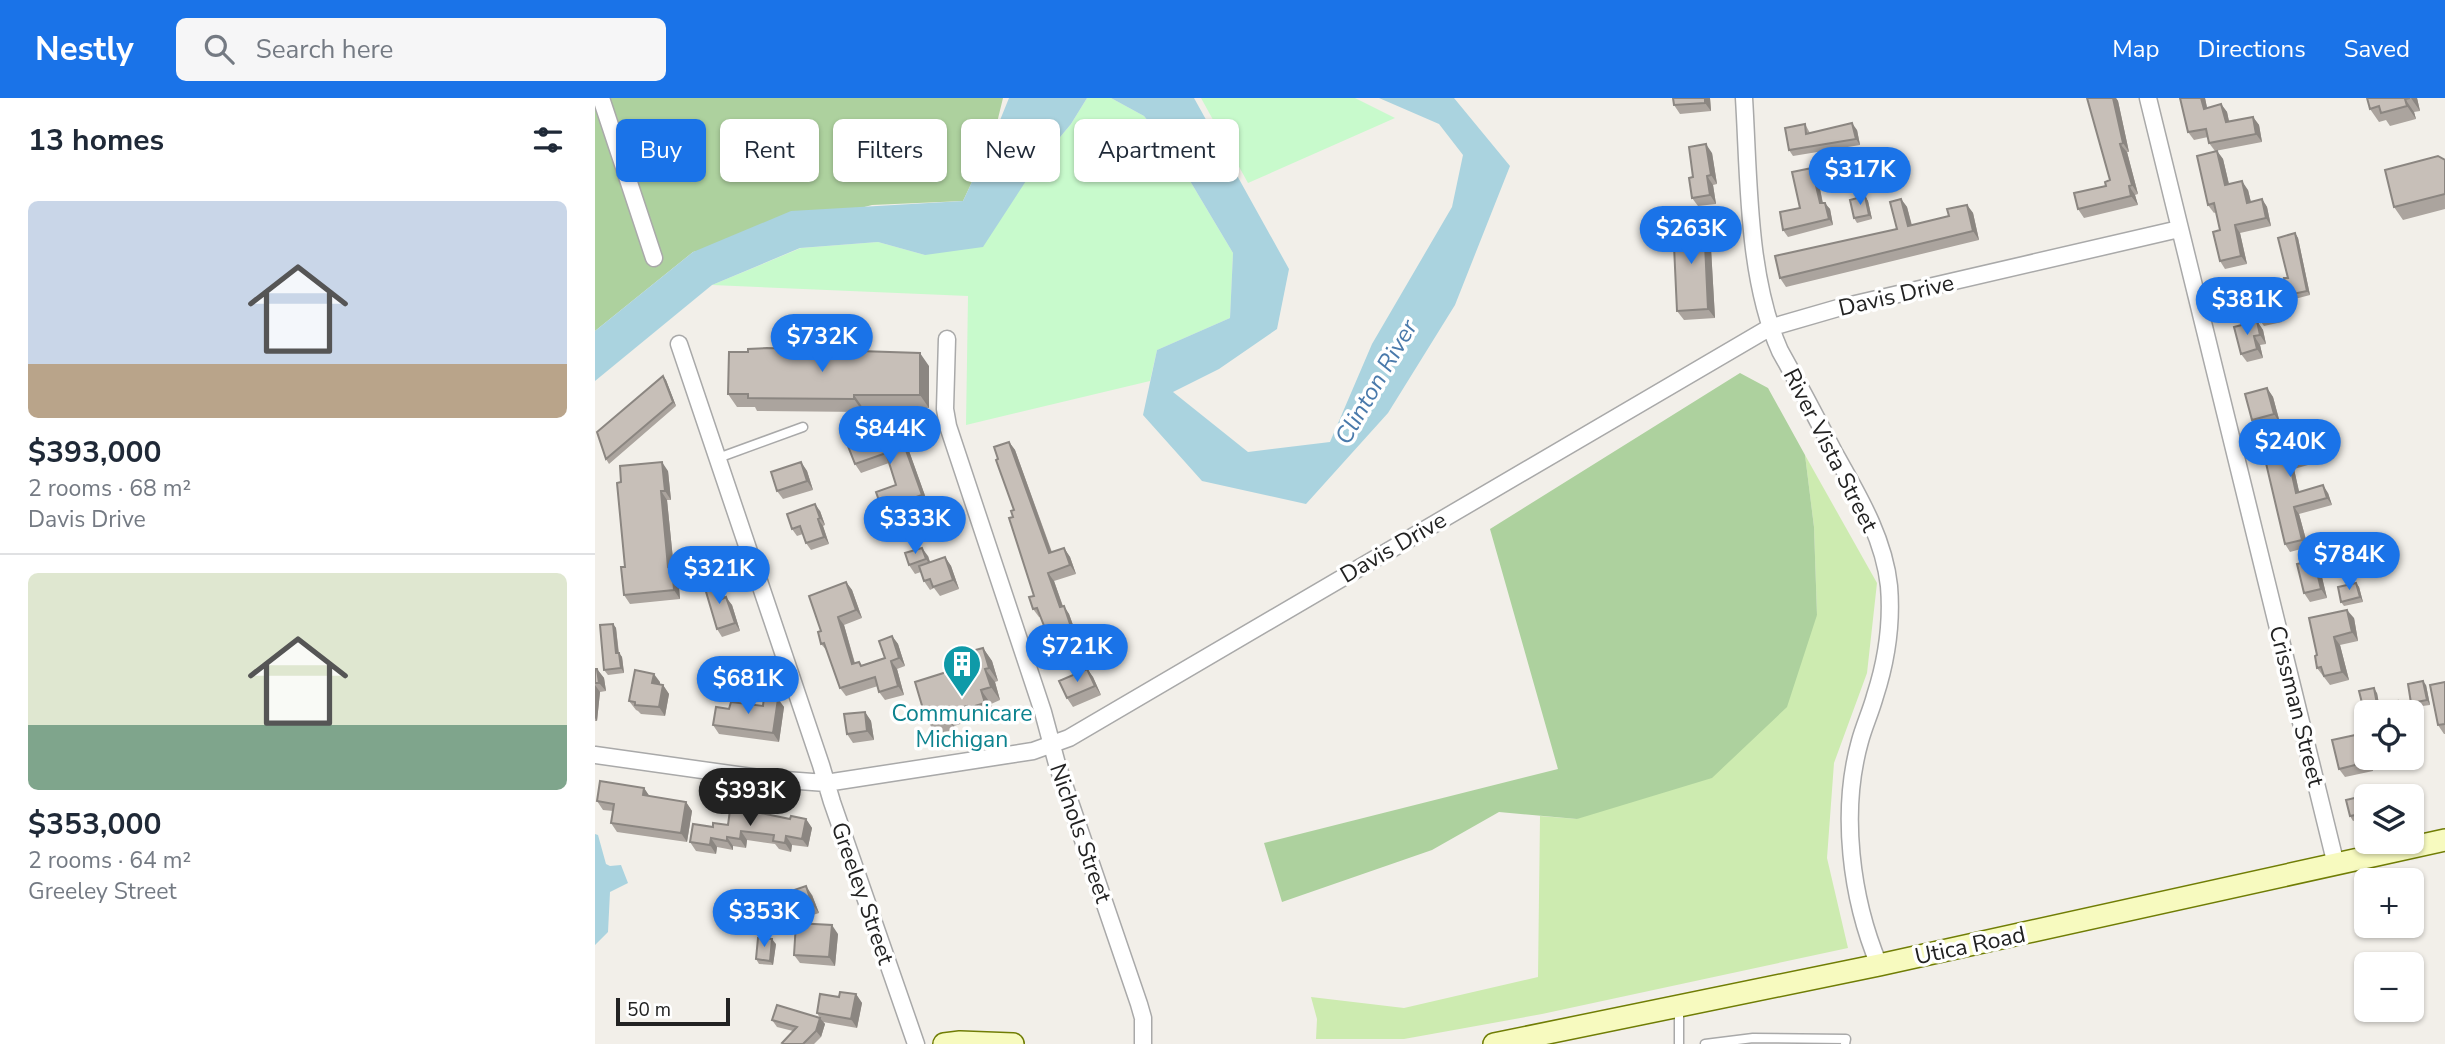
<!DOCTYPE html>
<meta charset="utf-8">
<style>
:root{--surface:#fff;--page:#f6f6f7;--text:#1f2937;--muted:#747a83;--line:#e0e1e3;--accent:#1a73e8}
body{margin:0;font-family:"Nunito Sans",sans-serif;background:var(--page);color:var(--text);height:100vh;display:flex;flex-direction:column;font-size:26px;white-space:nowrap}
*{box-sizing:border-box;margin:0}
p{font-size:23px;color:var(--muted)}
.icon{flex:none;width:38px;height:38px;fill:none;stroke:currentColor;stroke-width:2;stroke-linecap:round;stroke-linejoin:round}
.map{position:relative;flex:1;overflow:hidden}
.sheet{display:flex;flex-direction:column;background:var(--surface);width:595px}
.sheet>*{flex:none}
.top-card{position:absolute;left:21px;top:21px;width:665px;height:63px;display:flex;gap:14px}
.controls{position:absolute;left:1759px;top:602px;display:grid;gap:14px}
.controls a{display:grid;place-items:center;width:70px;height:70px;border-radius:10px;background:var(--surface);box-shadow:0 2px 5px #0004;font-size:35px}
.scale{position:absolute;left:21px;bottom:18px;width:114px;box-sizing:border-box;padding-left:7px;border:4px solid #222;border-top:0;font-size:19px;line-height:24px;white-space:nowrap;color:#222;-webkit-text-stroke:5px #fff;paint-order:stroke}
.price{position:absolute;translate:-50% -60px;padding:0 16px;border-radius:24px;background:var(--accent);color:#fff;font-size:23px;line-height:46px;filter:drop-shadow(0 2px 4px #0008)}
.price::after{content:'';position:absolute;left:50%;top:42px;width:21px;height:16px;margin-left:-10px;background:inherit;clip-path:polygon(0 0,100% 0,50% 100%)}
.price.current{background:#222;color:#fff}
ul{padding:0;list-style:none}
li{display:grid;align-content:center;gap:14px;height:371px;padding:0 28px}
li+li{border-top:2px solid var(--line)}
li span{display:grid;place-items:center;height:217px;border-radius:10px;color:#555}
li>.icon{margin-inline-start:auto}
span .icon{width:126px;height:126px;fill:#fffc;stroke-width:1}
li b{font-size:30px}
h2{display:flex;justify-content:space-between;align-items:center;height:84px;padding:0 28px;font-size:30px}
.chip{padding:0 24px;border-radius:10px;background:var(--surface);box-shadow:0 2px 5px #0004;font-size:24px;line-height:63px}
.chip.current{background:var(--accent);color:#fff}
header{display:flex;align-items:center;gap:42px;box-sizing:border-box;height:98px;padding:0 35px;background:var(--accent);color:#fff}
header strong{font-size:33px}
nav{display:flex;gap:38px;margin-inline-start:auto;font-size:24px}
.search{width:490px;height:63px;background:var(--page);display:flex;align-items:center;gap:18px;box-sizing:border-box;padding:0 24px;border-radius:10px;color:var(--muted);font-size:26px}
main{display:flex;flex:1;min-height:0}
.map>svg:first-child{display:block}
.grass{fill:#cdebb0}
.forest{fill:#add19e}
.park{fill:#c8facc}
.water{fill:#aad3df}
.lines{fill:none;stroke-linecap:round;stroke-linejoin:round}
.lane-casing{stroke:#a9a9a9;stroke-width:11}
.street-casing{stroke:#a9a9a9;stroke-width:19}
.secondary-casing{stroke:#707d05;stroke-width:24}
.lane{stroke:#fff;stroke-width:8}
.street{stroke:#fff;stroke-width:16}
.secondary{stroke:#f7fabf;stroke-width:21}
.wall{fill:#aba49e}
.shaded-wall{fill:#8b8681}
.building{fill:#c7bfb8;stroke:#8b8681;stroke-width:2}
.labels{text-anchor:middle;stroke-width:7;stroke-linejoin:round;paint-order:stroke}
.street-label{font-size:23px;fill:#222;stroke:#fff}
.culture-label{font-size:23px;fill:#0d838f;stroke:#fff}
.water-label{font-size:24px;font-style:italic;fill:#4a7aab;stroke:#fff}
</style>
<header>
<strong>Nestly</strong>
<div class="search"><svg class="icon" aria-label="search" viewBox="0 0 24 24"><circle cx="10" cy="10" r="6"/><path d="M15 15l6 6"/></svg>Search here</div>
<nav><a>Map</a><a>Directions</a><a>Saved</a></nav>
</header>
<main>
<section class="sheet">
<h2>13 homes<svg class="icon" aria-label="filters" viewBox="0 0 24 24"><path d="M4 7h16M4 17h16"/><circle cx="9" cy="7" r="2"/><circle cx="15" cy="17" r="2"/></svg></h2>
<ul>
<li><span style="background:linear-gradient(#c9d6e8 75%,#b9a48a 0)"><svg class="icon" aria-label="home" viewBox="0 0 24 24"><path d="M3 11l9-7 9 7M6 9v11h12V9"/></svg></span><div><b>$393,000</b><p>2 rooms · 68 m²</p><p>Davis Drive</p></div></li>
<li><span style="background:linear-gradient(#dfe7d0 70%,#7fa58c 0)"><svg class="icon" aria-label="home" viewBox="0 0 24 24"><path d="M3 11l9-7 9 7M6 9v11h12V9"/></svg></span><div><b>$353,000</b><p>2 rooms · 64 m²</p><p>Greeley Street</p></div></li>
</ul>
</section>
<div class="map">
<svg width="1850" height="946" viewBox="0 0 1850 946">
<rect width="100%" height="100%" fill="#f2efe9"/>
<!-- grass -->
<path class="grass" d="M1210 357 1282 485 1272 575 1239 665 1232 760 1253 850 947 916 809 941H721L722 921 716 899 809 910 943 879 945 718 982 721 1222 517 1219 429Z"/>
<!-- forest -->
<path class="forest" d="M0 0H408L399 37 368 103 277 107 98 154 0 233Z
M1145 275 1173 290 1210 357 1219 429 1222 517 1192 609 1117 680 982 721 904 714 837 752 687 804 669 745 963 671 895 431Z"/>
<!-- park -->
<path class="park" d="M492 0H516L549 18 576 51 638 155 635 220 562 252 555 283 371 327 373 198 117 187 206 150 283 144 330 157 440 69 476 26Z
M606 0H760L800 20 653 85Z"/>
<!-- water -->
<path class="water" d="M414 0H492L476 26 440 69 388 149 330 157 283 144 205 150 117 187 0 283V233L98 154 196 113 368 103 399 37Z
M516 0H599L694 171 682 231 624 271 578 294 653 354 735 344 777 246 857 109 868 57 844 26 784 0H859L915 68 860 207 793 315 711 406 607 383 548 317 562 252 635 220 638 155 576 51 549 18Z
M0 736 3 737 11 766 15 768 26 767 33 785 15 794 13 834 0 847Z"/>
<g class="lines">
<defs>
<path id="lane" d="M123 360 208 329
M1084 911V946
M1110 946 1158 940 1251 941 1250 946"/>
<path id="street" d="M6 0 59 160
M1149 0C1154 80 1152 179 1185 253 1204 287 1222 321 1240 356 1263 397 1289 440 1294 488 1297 524 1291 564 1280 598 1276 613 1269 628 1265 643 1245 714 1256 800 1284 867
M1553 0 1741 767
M352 241 350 311 353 328 448 614 462 666 544 906 548 920V946
M84 246 226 667 237 704 321 946
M0 657 164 680 231 685 438 653 474 640 1174 230 1243 210 1584 131"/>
<path id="secondary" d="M349 946 365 944 418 946
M899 946 1284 867 1850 742"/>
</defs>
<!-- lane casing -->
<use href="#lane" class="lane-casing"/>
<!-- street casing -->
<use href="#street" class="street-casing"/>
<!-- secondary casing -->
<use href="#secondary" class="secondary-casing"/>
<!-- lane -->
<use href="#lane" class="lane"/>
<!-- street -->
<use href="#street" class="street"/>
<!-- secondary -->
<use href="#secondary" class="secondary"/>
</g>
<!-- wall -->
<path class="wall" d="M1115 0 1116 13 1085 16 1079 7Z
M1492 0H1521L1523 3 1534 54H1532L1543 96 1540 97 1543 107 1489 120 1483 111 1511 88 1515 82Z
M1585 0H1610L1612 10 1626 6 1632 14 1634 24 1658 19 1664 27 1667 44 1620 53 1614 45 1613 39 1599 42 1593 34Z
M1772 0H1822L1825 13 1819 14 1821 21 1795 28 1791 22 1784 24 1775 11Z
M1210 26 1215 35 1262 32 1265 47 1198 58 1194 52Z
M1622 53 1628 61 1634 86 1653 92 1656 104 1667 101 1672 109 1676 128 1645 135 1652 166 1630 171 1625 163V132L1621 114 1619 115 1613 107Z
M1117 55 1122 86 1118 87 1121 106 1103 108 1097 100 1098 79Z
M1850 62V111L1808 122 1799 109Z
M1217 70 1222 76 1228 105 1235 111 1238 127 1193 139 1188 132 1205 110Z
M1270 98 1273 103 1277 121 1262 125 1259 120Z
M1306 101 1312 109 1317 127 1354 118 1372 107 1378 115 1384 142 1191 189 1185 180 1302 131Z
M1115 133 1120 220 1089 222 1082 213Z
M1700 135 1703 140 1715 197 1696 202 1693 197V180Z
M1662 190 1666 207 1636 215 1630 206Z
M1681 205 1684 210 1687 224 1669 228 1666 224Z
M1662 223 1668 232 1671 246 1665 247 1668 260 1652 264 1646 256Z
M334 268V310H268V314L162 313 160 309H142L133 296Z
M68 278 71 282 81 308 14 366 11 361Z
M1672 290 1678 299 1685 325 1663 331 1657 322Z
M1720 337 1727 363 1699 371 1704 394 1733 395 1737 407 1704 416 1713 449 1695 454 1690 446 1666 344Z
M309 339 333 406 293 420 287 411 301 387 294 365 266 375 260 366Z
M414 344 420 352 457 454 469 450 475 459 481 476 459 483 468 508 474 516 487 552 469 559 464 551H461L455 543 446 519H444L438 511 439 498 418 419 419 412Z
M206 364 212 373 218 392 188 401 182 393Z
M73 373 76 402H72L79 471 83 477 85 501 35 506 29 497 30 469 26 384Z
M225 413 230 427 228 428 234 446 216 452 211 445 208 436 202 438 197 431Z
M1735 444 1739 458 1721 462 1718 458Z
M333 458 335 464 350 459 356 468 364 491 345 498 339 490 335 492 329 483 326 474 320 476 314 467Z
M1719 462 1725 471 1732 500 1715 504 1709 495Z
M122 483 127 491 130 500 137 507 145 533 127 539 122 531Z
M251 484 257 492 267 520 249 527 260 565 267 567 290 560 297 538 303 546 310 568 302 571 309 597 290 602 284 594 283 588 251 598 245 590 233 554 226 546V533Z
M1761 485 1764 489 1768 504 1749 508 1746 504Z
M1714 520H1759L1763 543 1745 547 1754 582 1735 587 1722 570V557Z
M18 526 21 530 24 555 27 559 29 575 13 577 9 572Z
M388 550 397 563 403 583 400 584 405 602 396 606 399 618 382 623 381 621 359 628 360 631 348 635 346 632 340 634 331 621 377 566Z
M0 571H2L9 580 11 593 5 594 2 623H0Z
M492 571 498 579 506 597 478 609 472 600Z
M65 584V586L68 587 74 596 70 618 46 616 43 613 41 612 34 603Z
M1850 584V636H1849L1843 627Z
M1831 587 1835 607 1820 609 1816 605Z
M1782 595 1784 606 1810 612V614H1783L1782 611 1771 614 1768 609Z
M183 601 189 609 184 644 124 636 118 627 134 611 168 608Z
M270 614 276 623 279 642 258 645 252 636Z
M1765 636 1771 644V660H1775L1778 673 1750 679 1744 671Z
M49 690 55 699 91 704 97 713 92 744 22 734 16 725 18 713 8 712 2 703Z
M1771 698V720L1758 723 1755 718Z
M195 721H211L217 730 213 749 197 747 196 754 184 751 180 746 152 742 151 750 138 748V752L122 749 121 756 101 753 95 744 118 729Z
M217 797 224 815 209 820 203 811Z
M243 836 240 868 205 865 199 857Z
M181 846 178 867 164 866 161 861Z
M261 896 267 905 262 930 228 924 230 926 226 939 219 946H188L198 933 182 929 177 922 225 920 222 915 244 899Z"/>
<!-- shaded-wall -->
<path class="shaded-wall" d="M1110 0H1115L1116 13 1110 5Z
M1518 0H1521L1523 3 1534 54 1528 45Z
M1606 0H1610L1614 19 1609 11Z
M1816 0H1822L1825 13Z
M1810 1 1819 14 1821 21 1812 8Z
M1626 6 1632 14 1636 32 1631 24Z
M1658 19 1664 27 1667 44 1661 36Z
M1257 25 1262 32 1265 47 1261 41Z
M1111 46 1117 55 1122 86 1116 77Z
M1525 46 1532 54 1543 96 1537 87Z
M1622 53 1628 61 1636 95 1630 87Z
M1217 70 1222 76 1229 112 1225 105Z
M1112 78 1118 87 1121 106 1115 97Z
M1647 83 1653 92 1658 113 1652 105Z
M1534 88 1540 97 1543 107 1536 98Z
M1270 98 1273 103 1277 121 1274 117Z
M1306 101 1312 109 1319 137 1313 128Z
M1667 101 1672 109 1676 128 1671 120Z
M1230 105 1235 111 1238 127 1234 121Z
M1372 107 1378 115 1384 142 1378 133Z
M1109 124 1115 133 1120 220 1113 211Z
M1640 127 1645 135 1652 166 1646 158Z
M1700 135 1703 140 1715 197 1712 193Z
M1655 181 1662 190 1666 207 1660 198Z
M1681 205 1684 210 1687 224 1684 219Z
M1662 223 1668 232 1671 246 1665 237Z
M1659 238 1665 247 1668 260 1662 251Z
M325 255 334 268V310L325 297Z
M68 278 71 282 81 308 78 304Z
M1672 290 1678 299 1685 325 1679 316Z
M259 297 268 310V314L259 301Z
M303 330 309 339 333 406 327 397Z
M1714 330 1720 337 1727 363 1721 355Z
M414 344 420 352 460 464 454 455Z
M1694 363 1699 371 1706 402 1701 395Z
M67 364 73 373 76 402 70 393Z
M206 364 212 373 218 392 212 383Z
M1728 387 1733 395 1737 407 1732 400Z
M66 393 72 402 79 471 83 477 85 501 79 492 73 469Z
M220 406 225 413 230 427 225 420Z
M1699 409 1704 416 1713 449 1707 442Z
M223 421 228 428 234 446 229 439Z
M1732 439 1735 444 1739 458 1736 454Z
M327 450 333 458 337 470 331 461Z
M469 450 475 459 481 476 475 467Z
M350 459 356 468 364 491 358 482Z
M1719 462 1725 471 1732 500 1726 491Z
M453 475 459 483 471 518 465 509Z
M122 483 127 491 133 508 127 501Z
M251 484 257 492 267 520 261 512Z
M1761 485 1764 489 1768 504 1765 499Z
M131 499 137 507 145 533 140 525Z
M469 508 474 516 487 552 481 544Z
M1752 512 1759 520 1763 543 1757 534Z
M243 519 249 527 262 574 257 566Z
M18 526 21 530 24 560 21 555Z
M297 538 303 546 310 568 304 560Z
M1739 539 1745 547 1754 582 1747 574Z
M388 550 397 563 403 583 394 570Z
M24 555 27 559 29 575 26 570Z
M296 563 302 571 309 597 303 588Z
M2 571 9 580 11 593 4 585Z
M390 571 400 584 405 602 396 589Z
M492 571 498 579 506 597 500 588Z
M59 576 65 584 64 594 57 585Z
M1828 583 1831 587 1835 607 1832 602Z
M0 587 5 594 2 623 0 620Z
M68 587 74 596 70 618 64 609Z
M1779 590 1782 595 1785 611 1782 606Z
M386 592 396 606 399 618 390 605Z
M183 601 189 609 184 644 178 635Z
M1803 603 1810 612V614H1805Z
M270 614 276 623 279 642 272 633Z
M350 615 359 628 360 631 351 618Z
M1765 636 1771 644V660H1775L1778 673 1772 664Z
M49 690 55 699 48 697Z
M91 704 97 713 92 744 86 735Z
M211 721 217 730 213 749 207 741Z
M146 733 152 742 151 750 145 741Z
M191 738 197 747 196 754 190 745Z
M132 739 138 748V752L132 743Z
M116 740 122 749 121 756 115 747Z
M211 788 217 797 224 815 217 806Z
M237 827 243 836 240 868 234 859Z
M177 841 181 846 178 867 175 863Z
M261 896 267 905 262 930 256 921Z
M225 920 230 926 226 939 221 933Z"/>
<!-- building -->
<path class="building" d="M1078 0H1110V5L1079 7Z
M1492 0H1518L1528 45 1525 46 1537 87 1534 88 1536 98 1483 111 1479 95 1511 88 1510 84 1515 82Z
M1585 0H1606L1609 11 1626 6 1631 24 1658 19 1661 36 1614 45 1611 31 1593 34Z
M1772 0H1815L1810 1 1812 8 1786 15 1784 8 1775 11Z
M1257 25 1261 41 1194 52 1190 30 1210 26 1211 36Z
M1111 46 1116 77 1112 78 1115 97 1097 100 1094 80 1098 79 1094 49Z
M1622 53 1630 87 1647 83 1652 105 1667 101 1671 120 1640 127 1646 158 1625 163 1618 134 1625 132 1619 105 1613 107 1602 58Z
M1843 58 1850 62V96L1799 109 1790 72Z
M1217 70 1225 105H1230L1234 121 1188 132 1185 114 1205 110 1197 74Z
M1270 98 1274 117 1259 120 1255 102Z
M1306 101 1313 128 1354 118 1352 111 1372 107 1378 133 1185 180 1180 158 1302 131 1295 104Z
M1109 124 1113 211 1082 213 1078 126Z
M1700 135 1712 193 1693 197 1689 180H1693L1683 140Z
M1655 181 1660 198 1630 206 1625 189Z
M1681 205 1684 219 1666 224 1662 210Z
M1662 223 1665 237 1659 238 1662 251 1646 256 1639 229Z
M172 250 325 255V297H259V301L153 300V296H133L134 254H153V251Z
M68 278 78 304 11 361 2 334Z
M1672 290 1679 316 1657 322 1650 296Z
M303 330 327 397 287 411 281 394 301 387 291 355 260 366 253 348Z
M1714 330 1721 355 1694 363 1701 395 1728 387 1732 400 1699 409 1707 442 1690 446 1666 344Z
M414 344 454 455 469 450 475 467 453 475 465 509 469 508 481 544 463 550 460 541 455 543 442 510 438 511 434 499 439 498 414 420 418 419 416 413 419 412 401 362 403 361 399 349Z
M67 364 70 393H66L73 469 77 468 79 492 29 497 26 469H30L22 385 26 384 25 368Z
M206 364 212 383 182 393 176 374Z
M220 406 225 420 223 421 229 439 211 445 205 428 197 431 192 416Z
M1732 439 1736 454 1718 458 1715 443Z
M327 450 331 461 314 467 310 455Z
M350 459 358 482 338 489 335 481 329 483 324 468Z
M1719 462 1726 491 1709 495 1702 466Z
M122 483 127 501 131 499 140 525 122 531 109 487Z
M251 484 261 512 243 519 257 566 264 564 266 568 290 560 284 543 297 538 304 560 296 563 303 588 284 594 280 579 245 590 229 545 226 546 223 534 226 533 214 498Z
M1761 485 1765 499 1746 504 1743 489Z
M1752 512 1757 534 1739 539 1747 574 1729 578 1726 569 1722 570 1720 558 1722 557 1714 520Z
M18 526 21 555H24L26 570 9 572 5 527Z
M388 550 394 570 390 571 396 589 386 592 390 605 373 610 372 608 350 615 351 618 339 622 338 619 331 621 320 584 377 566 373 554Z
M0 571H2L4 585H0Z
M492 571 500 588 472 600 464 583Z
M40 572 59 576 57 585 68 587 64 609 40 607V604L34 603Z
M1828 583 1832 602 1816 605 1813 586Z
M1850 584V626L1843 627 1835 587Z
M1779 590 1782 606 1768 609 1764 593Z
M169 599 183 601 178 635 118 627 121 609 134 611 136 604 168 608Z
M1803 603 1805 614H1783L1782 606Z
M270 614 272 633 252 636 249 616Z
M1765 636 1772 664 1744 671 1737 642Z
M5 683 49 690 48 697 91 704 86 735 16 725 19 706 2 703Z
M1772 697 1771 698V715L1755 718 1751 702Z
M135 712 150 715 151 712 195 721 196 718 211 721 207 741 191 738 190 745 178 743 179 737 146 733 145 741 132 739V743L116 740 115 747 95 744 98 726 118 729V725L133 727Z
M211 788 217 806 203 811 196 793Z
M201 825 237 827 234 859 199 857Z
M163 840 177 841 175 863 161 861Z
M245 894 261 896 256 921 222 915 225 896 244 899Z
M182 907 225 920 221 933 208 946H189L187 945 202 929 177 922Z"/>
<!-- icons -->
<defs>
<symbol id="building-pin" viewBox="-11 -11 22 30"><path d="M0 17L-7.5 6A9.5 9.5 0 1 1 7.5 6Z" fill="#0f9aa8" stroke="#fff"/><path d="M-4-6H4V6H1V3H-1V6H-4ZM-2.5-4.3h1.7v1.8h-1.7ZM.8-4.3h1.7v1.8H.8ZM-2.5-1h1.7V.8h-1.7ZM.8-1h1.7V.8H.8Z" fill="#fff"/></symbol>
</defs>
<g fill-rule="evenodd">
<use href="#building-pin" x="345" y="544" width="44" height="60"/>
</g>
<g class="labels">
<!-- street labels -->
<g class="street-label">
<text transform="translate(1301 197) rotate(-13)" y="8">Davis Drive</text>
<text transform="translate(1236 352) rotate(63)" y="8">River Vista Street</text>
<text transform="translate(798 449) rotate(-30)" y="8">Davis Drive</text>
<text transform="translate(1702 608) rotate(76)" y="8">Crissman Street</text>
<text transform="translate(486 735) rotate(71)" y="8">Nichols Street</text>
<text transform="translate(268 795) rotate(71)" y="8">Greeley Street</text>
<text transform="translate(1375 847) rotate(-12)" y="8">Utica Road</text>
</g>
<!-- culture labels -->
<g class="culture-label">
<text x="367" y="623">Communicare<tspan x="367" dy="26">Michigan</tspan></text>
</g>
<!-- water labels -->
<g class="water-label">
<text transform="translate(781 284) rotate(-60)" y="8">Clinton River</text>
</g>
</g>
</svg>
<div class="controls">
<a><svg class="icon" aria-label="locate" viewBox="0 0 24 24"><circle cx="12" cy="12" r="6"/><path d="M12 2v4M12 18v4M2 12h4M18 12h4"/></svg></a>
<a><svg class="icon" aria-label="layers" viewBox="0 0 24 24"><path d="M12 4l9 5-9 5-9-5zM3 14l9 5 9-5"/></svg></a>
<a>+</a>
<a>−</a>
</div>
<div class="scale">50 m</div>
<b class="price" style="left:1265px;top:109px">$317K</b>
<b class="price" style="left:1096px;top:168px">$263K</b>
<b class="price" style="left:1652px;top:239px">$381K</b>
<b class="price" style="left:227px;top:276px">$732K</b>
<b class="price" style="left:295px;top:368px">$844K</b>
<b class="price" style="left:1695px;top:381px">$240K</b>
<b class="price" style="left:320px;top:458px">$333K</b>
<b class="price" style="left:1754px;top:494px">$784K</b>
<b class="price" style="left:124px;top:508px">$321K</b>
<b class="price" style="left:482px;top:586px">$721K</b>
<b class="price" style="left:153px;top:618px">$681K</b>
<b class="price current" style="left:155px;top:730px">$393K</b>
<b class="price" style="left:169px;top:851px">$353K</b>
<div class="top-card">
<a class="chip current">Buy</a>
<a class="chip">Rent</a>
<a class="chip">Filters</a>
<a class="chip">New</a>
<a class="chip">Apartment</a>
</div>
</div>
</main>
